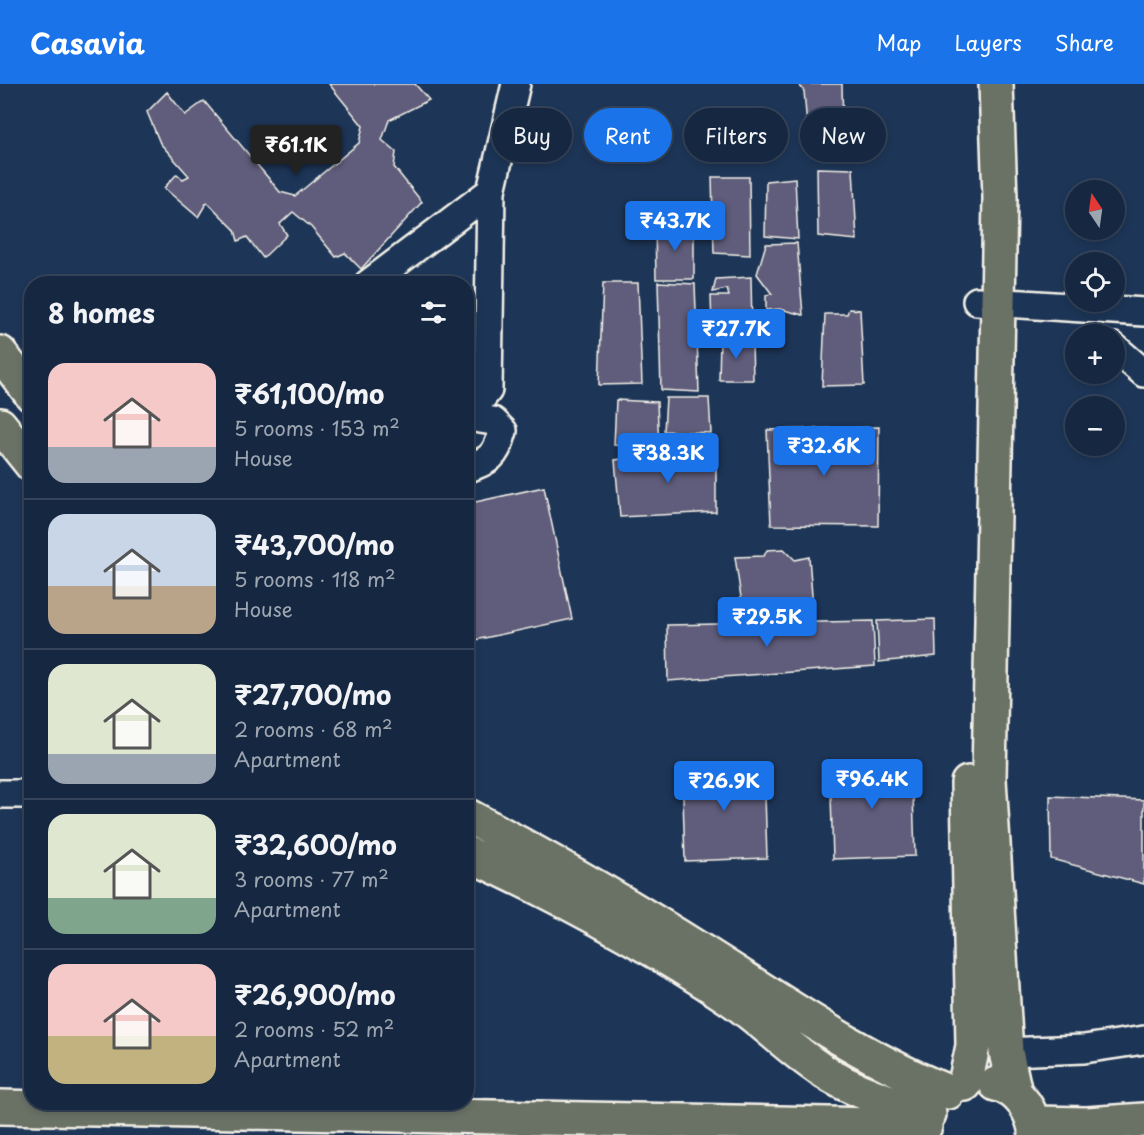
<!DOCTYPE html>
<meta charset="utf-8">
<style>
:root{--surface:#162841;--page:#1f3048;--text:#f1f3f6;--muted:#9ea6b1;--line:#35445a;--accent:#1a73e8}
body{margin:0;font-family:"Playpen Sans",sans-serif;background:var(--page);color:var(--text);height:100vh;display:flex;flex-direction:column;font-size:22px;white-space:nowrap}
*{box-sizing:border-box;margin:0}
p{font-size:20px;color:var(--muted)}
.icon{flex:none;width:33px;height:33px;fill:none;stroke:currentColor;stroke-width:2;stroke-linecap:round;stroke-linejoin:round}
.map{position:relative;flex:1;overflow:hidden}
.sheet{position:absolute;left:24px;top:192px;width:450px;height:834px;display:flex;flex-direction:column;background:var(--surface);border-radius:24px;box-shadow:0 3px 9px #0003,0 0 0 2px var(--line)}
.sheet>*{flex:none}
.guide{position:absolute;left:492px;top:24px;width:561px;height:54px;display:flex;gap:12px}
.needle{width:39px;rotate:347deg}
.controls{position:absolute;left:1065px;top:96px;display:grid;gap:12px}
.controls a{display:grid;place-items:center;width:60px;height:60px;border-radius:50%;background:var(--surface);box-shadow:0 3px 9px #0003,0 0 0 2px var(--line);font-size:30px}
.price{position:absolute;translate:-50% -51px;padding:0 14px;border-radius:6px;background:var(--accent);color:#fff;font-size:20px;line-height:39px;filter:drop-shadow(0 2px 3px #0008)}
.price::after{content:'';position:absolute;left:50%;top:36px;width:18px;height:14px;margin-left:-9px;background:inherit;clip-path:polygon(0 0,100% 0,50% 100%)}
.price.current{background:#222;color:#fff}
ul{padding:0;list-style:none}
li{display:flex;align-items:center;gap:18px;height:150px;padding:0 24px}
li+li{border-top:2px solid var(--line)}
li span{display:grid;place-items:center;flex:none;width:168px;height:120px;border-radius:18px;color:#555}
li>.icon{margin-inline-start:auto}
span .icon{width:72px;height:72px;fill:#fffc;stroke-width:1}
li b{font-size:26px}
h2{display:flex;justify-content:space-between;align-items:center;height:72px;padding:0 24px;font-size:26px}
.tag{padding:0 21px;border-radius:27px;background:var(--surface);box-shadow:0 3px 9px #0003,0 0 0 2px var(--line);font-size:21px;line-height:54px}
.tag.current{background:var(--accent);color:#fff}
header{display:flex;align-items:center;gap:36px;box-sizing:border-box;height:84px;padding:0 30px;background:var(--accent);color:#fff}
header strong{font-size:28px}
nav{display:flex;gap:33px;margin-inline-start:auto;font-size:21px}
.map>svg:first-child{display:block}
.building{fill:#605d7b;stroke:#f4f1e8;stroke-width:1.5}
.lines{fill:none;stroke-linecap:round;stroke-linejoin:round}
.minor-casing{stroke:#f4f1e8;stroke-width:32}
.major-casing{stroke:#f4f1e8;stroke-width:38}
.minor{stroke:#1d3557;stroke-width:27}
.major{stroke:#6a7165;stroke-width:33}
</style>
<header>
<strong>Casavia</strong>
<nav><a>Map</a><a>Layers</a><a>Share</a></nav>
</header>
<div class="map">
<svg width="1144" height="1051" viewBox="0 0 1144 1051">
<rect width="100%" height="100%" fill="#1d3557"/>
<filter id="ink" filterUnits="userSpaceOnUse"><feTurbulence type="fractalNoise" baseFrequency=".0167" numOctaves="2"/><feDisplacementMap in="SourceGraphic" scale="12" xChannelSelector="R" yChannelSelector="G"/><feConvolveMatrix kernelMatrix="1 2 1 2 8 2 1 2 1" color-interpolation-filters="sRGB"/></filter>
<g filter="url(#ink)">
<!-- building -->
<path class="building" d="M329 0H415L429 16 389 36 382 56 396 68 394 83 422 118 361 185 345 169 336 173 311 143 293 128 280 140 287 151 263 174 247 153 238 157 235 146 207 118 198 133 164 104 177 90 183 95 189 92 160 59 147 28 167 8 185 31 204 17 280 108 295 112 359 59 363 42Z
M798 0H842L843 46 808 54 804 7Z
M817 84 853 85 857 156 818 152Z
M712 93H749L750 171 714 169Z
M795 94 798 155 765 152 766 97Z
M694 140V195H656L655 141Z
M797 159 803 231 780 225 766 226V211L772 210 757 190 766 160Z
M751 193 752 246 712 242 711 212H729L727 205 713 208 716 195Z
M658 198 695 200 699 308 661 306Z
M603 199H638L642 300 599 301Z
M849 225 860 226 864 301 822 302 825 230H847Z
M720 256 752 257 753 296H719Z
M666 314H709L711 349 664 347Z
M616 316 657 318 659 364 614 361Z
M879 343 878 442 771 441 767 346Z
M714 363H716V428L620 433 615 376Z
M544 403 572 535 466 558V420Z
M784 465 795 476 809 473 813 524 743 527 735 473 764 472 767 466Z
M935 535 936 572 879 578 877 537Z
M873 537 875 582 668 597 667 541Z
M912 678 915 772 833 775 830 680Z
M764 680 767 774 685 777 682 682Z
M1050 712 1144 716V800L1051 775Z"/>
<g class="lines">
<defs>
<path id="minor" d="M368 200 491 107
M977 217 1144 228
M1114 263 1144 289
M466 334 488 306 491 107 516 0
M466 385C490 376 496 373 503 347L493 337 467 333
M0 710H32
M1006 968 1084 965 1144 956"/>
<path id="major" d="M996 0 1000 114 989 695 1006 968 1015 1009
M0 269 32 311
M0 341 32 381
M466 731C547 774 626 819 703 868 783 918 860 973 948 1008
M466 769C557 811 648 859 731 915 762 936 788 964 820 985 854 1008 891 1019 929 1030
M965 1000 973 962 968 699
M996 1000C1020 1006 1033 1028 1036 1051
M0 1023 925 1042
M1035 1039 1087 1040 1144 1036"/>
</defs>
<!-- minor casing -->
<use href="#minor" class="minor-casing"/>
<!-- major casing -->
<use href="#major" class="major-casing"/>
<!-- minor -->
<use href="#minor" class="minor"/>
<!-- major -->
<use href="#major" class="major"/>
</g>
</g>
</svg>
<div class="controls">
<a><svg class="needle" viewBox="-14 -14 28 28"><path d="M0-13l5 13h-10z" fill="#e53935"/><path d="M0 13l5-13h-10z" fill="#9ea6b1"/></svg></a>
<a><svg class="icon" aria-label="locate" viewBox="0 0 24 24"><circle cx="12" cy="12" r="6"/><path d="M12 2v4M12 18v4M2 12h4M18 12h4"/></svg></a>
<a>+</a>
<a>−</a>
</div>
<b class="price current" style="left:296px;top:92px">₹61.1K</b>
<b class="price" style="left:675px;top:168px">₹43.7K</b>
<b class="price" style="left:736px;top:276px">₹27.7K</b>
<b class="price" style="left:824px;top:393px">₹32.6K</b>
<b class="price" style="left:668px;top:400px">₹38.3K</b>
<b class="price" style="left:767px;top:564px">₹29.5K</b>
<b class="price" style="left:872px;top:726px">₹96.4K</b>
<b class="price" style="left:724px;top:728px">₹26.9K</b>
<div class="guide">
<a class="tag">Buy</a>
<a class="tag current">Rent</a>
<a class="tag">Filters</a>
<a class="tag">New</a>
</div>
<section class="sheet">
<h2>8 homes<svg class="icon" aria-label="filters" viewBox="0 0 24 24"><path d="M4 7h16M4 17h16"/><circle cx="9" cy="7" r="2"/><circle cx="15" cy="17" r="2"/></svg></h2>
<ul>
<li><span style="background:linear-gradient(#f6c9c9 70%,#9aa5b1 0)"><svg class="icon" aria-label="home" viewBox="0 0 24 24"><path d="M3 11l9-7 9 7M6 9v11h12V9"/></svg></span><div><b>₹61,100/mo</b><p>5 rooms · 153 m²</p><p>House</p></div></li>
<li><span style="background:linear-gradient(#c9d6e8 60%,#b9a48a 0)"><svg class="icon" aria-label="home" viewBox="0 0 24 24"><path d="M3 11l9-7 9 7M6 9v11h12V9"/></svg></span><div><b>₹43,700/mo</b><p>5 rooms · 118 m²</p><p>House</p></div></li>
<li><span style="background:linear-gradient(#dfe7d0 75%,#9aa5b1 0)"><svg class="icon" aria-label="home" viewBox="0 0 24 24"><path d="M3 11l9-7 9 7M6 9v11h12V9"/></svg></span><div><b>₹27,700/mo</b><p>2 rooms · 68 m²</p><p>Apartment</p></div></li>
<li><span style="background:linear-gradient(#dfe7d0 70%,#7fa58c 0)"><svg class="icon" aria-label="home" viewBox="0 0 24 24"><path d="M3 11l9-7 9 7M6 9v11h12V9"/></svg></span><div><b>₹32,600/mo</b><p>3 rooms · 77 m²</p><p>Apartment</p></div></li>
<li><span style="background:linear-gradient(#f6c9c9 60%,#c2b280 0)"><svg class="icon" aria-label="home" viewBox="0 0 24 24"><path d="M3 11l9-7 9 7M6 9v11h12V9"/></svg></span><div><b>₹26,900/mo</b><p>2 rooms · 52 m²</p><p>Apartment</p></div></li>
</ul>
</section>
</div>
